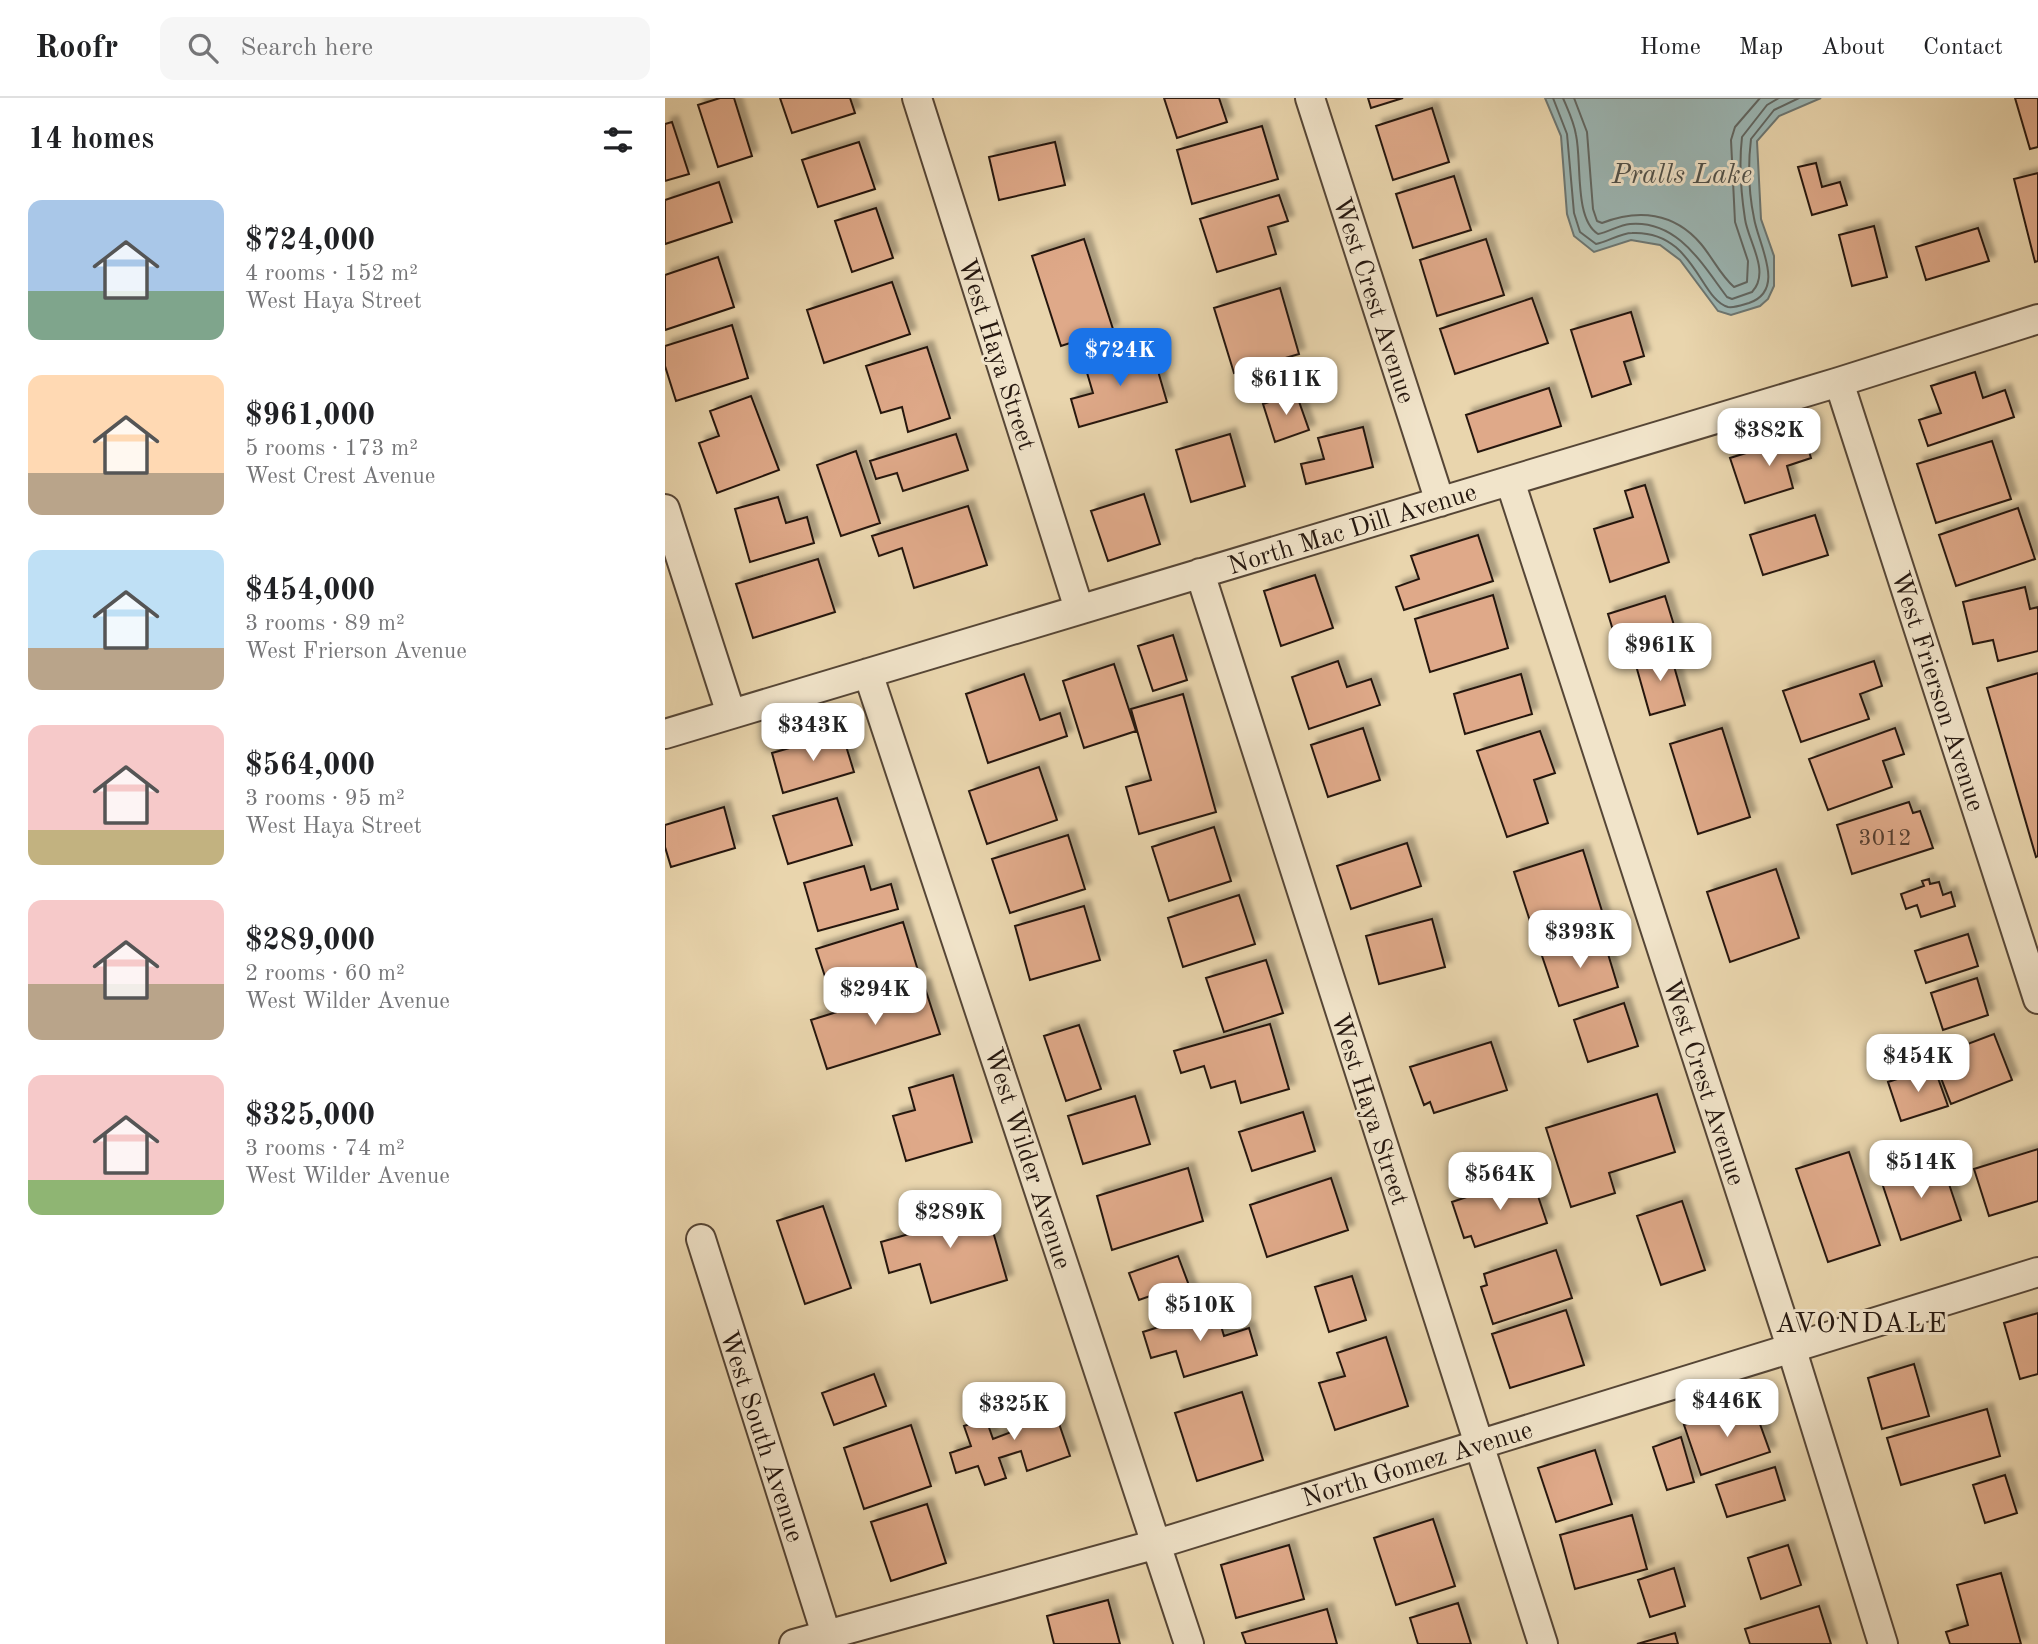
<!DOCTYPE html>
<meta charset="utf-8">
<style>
:root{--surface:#fff;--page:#f6f6f6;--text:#202124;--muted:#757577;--line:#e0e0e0;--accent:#1a73e8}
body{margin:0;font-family:"Old Standard TT",serif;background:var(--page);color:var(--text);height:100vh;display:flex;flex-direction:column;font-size:26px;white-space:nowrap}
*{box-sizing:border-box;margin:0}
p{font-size:23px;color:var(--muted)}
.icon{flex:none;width:38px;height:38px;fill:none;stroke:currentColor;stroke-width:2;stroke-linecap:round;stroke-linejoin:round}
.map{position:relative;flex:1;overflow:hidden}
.sheet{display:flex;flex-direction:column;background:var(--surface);width:665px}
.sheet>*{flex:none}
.price{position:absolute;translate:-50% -60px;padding:0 16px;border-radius:14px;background:#fff;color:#222;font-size:23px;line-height:46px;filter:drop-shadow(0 2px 4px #0008)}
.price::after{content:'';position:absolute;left:50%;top:42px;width:21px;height:16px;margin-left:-10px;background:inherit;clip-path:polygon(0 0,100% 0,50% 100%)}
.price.active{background:var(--accent);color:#fff}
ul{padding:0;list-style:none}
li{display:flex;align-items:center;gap:21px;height:175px;padding:0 28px}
li span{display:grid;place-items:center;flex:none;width:196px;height:140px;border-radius:14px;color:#555}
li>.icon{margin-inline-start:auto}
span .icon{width:84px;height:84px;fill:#fffc;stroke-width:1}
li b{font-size:30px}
h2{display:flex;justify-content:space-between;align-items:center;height:84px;padding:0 28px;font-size:30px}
header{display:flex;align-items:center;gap:42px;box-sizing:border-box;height:98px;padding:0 35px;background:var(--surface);border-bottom:2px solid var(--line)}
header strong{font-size:33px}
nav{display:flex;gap:38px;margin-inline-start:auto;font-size:24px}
.search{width:490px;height:63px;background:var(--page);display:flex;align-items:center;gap:18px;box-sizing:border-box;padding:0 24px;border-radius:14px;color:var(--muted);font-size:26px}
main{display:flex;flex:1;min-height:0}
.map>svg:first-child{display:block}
.water{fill:#9bb6b4;stroke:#6c7672;stroke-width:2}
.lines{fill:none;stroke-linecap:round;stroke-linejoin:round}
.shore{stroke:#606662;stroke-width:2}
.building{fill:#dfa989;stroke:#25170f;stroke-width:2;filter:url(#shadow)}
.minor-casing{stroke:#564636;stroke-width:32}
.minor{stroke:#f1e4ca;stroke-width:28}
.labels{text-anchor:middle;stroke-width:6;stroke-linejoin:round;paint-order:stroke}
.number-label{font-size:23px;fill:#543c2e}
.street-label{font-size:26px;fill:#25170f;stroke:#f1e4ca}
.water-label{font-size:28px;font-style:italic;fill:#4e4f49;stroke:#f1e4ca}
.neighbourhood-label{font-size:28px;letter-spacing:2px;fill:#25170f;stroke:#f1e4ca}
</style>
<header>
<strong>Roofr</strong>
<div class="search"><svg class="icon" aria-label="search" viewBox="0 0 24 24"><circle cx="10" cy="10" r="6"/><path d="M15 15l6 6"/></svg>Search here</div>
<nav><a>Home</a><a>Map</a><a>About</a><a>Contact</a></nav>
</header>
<main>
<section class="sheet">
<h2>14 homes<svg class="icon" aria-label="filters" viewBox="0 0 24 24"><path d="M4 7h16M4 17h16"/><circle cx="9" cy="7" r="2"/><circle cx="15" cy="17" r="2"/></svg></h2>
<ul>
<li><span style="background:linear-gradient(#a9c7e8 65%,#7fa58c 0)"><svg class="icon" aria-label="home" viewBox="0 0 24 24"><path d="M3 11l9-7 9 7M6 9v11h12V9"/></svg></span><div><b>$724,000</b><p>4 rooms · 152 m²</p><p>West Haya Street</p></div></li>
<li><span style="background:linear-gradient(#ffd9b3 70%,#b9a48a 0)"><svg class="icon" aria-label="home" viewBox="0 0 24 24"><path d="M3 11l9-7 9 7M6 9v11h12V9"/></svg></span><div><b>$961,000</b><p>5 rooms · 173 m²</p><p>West Crest Avenue</p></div></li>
<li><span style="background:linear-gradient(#bfe0f5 70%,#b9a48a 0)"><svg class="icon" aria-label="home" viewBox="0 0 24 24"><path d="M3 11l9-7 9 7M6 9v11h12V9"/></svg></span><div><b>$454,000</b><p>3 rooms · 89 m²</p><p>West Frierson Avenue</p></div></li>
<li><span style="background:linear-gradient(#f6c9c9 75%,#c2b280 0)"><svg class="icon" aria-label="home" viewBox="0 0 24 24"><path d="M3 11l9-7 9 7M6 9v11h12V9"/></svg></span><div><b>$564,000</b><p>3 rooms · 95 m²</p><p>West Haya Street</p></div></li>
<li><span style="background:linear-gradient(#f6c9c9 60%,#b9a48a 0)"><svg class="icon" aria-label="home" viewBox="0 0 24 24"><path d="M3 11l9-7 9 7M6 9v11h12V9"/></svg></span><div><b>$289,000</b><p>2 rooms · 60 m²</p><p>West Wilder Avenue</p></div></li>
<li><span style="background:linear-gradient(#f6c9c9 75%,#8fb573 0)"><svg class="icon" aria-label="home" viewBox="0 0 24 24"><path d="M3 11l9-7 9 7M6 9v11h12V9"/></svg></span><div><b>$325,000</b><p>3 rooms · 74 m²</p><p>West Wilder Avenue</p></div></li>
</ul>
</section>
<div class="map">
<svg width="1373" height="1546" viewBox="0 0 1373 1546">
<defs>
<filter id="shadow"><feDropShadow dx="6" dy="-6" stdDeviation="2" flood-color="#0004"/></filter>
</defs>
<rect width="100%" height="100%" fill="#e9d5ad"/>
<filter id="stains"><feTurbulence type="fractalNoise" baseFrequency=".00286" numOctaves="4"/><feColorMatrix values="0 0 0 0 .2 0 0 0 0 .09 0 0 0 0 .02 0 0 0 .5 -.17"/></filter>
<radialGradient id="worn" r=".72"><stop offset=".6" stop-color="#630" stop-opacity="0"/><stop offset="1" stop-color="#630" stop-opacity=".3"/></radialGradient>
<!-- water -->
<path class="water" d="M880 0H1156L1114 18 1092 43 1096 121 1109 158V188L1103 201 1095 208 1066 217 1053 213 1015 162 995 147 966 142 929 154 909 138 902 116 896 38Z"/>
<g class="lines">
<!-- shore -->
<path class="shore" d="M888 0 902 36 909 115 915 134 931 146C943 144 955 135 967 135 1029 132 1035 202 1063 209 1070 210 1077 207 1084 205 1122 192 1093 146 1089 120 1084 96 1083 66 1086 41L1109 12 1134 0
M898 0C903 12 909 24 911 37 917 64 909 121 933 136 944 134 954 127 965 126 1013 122 1037 166 1062 199L1067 201 1087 194C1106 174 1083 143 1080 121 1076 95 1074 65 1077 39L1102 7 1114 0
M909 0 922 34 928 111 932 123 937 125C973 111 1009 114 1036 146 1047 159 1056 178 1069 189L1082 184 1083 163 1070 124 1066 42 1070 29 1095 0"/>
</g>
<!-- building -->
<path class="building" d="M55 0H69L87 58 53 69 33 7Z
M115 0H185L190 15 127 35Z
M499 0H554L562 24 512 40Z
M703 0H738L706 10Z
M1350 0H1373V49L1365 51Z
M767 10 784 64 728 82 711 28Z
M7 24 24 76 0 83V26Z
M597 28 613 81 527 106 512 52Z
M194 44 210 91 153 109 137 62Z
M390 44 400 87 334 102 324 59Z
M1151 65 1157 89 1175 84 1182 107 1147 117 1133 69Z
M1373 75V163L1370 164 1349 81Z
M789 78 806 132 748 150 731 96Z
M54 84 67 124 0 146V102Z
M614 97 623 123 603 129 611 156 552 174 535 121Z
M211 110 228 160 187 174 170 123Z
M1209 128 1222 179 1187 188 1174 137Z
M1313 130 1324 163 1261 182 1251 149Z
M419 141 448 231 396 248 367 158Z
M821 141 839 197 772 218 755 162Z
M53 159 69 209 0 232V177Z
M227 184 245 236 159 265 142 212Z
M615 190 634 256 569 275 549 210Z
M867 200 883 245 790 276 775 231Z
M966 214 979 258 959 264 966 286 927 299 906 232Z
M67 227 83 280 11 303 0 268V248Z
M262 249 285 320 243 334 237 309 216 315 201 268Z
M486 249 502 304 414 329 406 301 428 295 420 268Z
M1310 274 1318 300 1340 292 1349 319 1263 348 1254 322 1276 315 1266 288Z
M884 290 896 328 813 354 801 317Z
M631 295 644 332 610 344 598 306Z
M86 298 114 372 52 395 34 345 54 338 45 313Z
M698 329 708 369 641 386 636 366 659 361 653 340Z
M291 336 303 372 238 393 232 375 211 381 205 363Z
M565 336 580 388 526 404 511 352Z
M1139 337 1146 360 1122 368 1128 390 1080 405 1065 360Z
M1327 343 1346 401 1271 425 1252 366Z
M191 353 215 425 176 438 152 367Z
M980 387 1004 464 945 484 929 431 968 419 960 393Z
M479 396 495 446 443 463 426 413Z
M113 399 121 425 142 419 149 445 85 464 70 411Z
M303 408 322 467 249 490 237 450 214 458 207 438Z
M1353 410 1370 461 1291 488 1274 437Z
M1150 417 1163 457 1098 477 1085 437Z
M813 437 828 483 739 512 731 489 754 481 746 458Z
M153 461 170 514 88 540 71 486Z
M650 477 668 530 616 548 599 493Z
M1360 489 1365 511 1373 509V553L1333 563 1328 542 1308 546 1298 504Z
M828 497 843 550 765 574 750 521Z
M1000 498 1012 537 955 555 943 516Z
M508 537 522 582 488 593 473 548Z
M1005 554 1020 607 985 617 970 564Z
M673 563 682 589 706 581 715 607 644 631 627 579Z
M1209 563 1217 588 1195 596 1204 621 1136 644 1118 593Z
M449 566 471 633 419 650 398 583Z
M1373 575V758L1371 759 1322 590Z
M359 576 375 622 395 615 402 638 323 665 301 596Z
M856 576 867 616 800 636 789 596Z
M518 596 551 714 474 736 461 689 486 682 466 611Z
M698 630 715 682 663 699 646 647Z
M1057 630 1085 719 1033 736 1005 646Z
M1230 630 1239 656 1218 663 1227 689 1163 712 1144 661Z
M875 633 890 675 869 682 883 725 842 739 812 653Z
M177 635 189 674 118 695 107 655Z
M374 669 392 722 322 746 304 693Z
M172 700 187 747 123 766 108 718Z
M1244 704 1248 715 1255 713 1268 750 1187 776 1172 727Z
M59 709 70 750 6 769 0 749V727Z
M549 729 566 783 504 803 487 749Z
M403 737 420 791 345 815 327 761Z
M742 745 756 788 686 811 672 768Z
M918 752 941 826 895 840 887 815 865 823 849 774Z
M199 768 206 792 226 786 233 811 153 833 139 785Z
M1111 771 1134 840 1065 864 1042 794Z
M1264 781 1265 786 1274 784 1278 797 1286 794 1290 808 1256 819 1252 807 1241 811 1236 796 1259 788 1257 783Z
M574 797 590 846 518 869 503 820Z
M419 808 435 862 365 882 350 828Z
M767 821 780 869 714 886 701 838Z
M238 824 255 879 169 906 151 851Z
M937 836 953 889 894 908 876 855Z
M1303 836 1313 868 1261 885 1250 853Z
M601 862 618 915 559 934 541 880Z
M1312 880 1323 917 1278 932 1266 895Z
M259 887 275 936 162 971 146 922Z
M959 905 973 948 923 964 909 922Z
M605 926 624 991 576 1005 570 983 546 990 539 968 516 975 509 953Z
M414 927 436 991 401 1003 379 938Z
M1329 936 1347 982 1286 1006 1268 959Z
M826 944 842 992 769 1015 765 1004 759 1007 745 969Z
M1269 969 1283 1008 1236 1023 1223 984Z
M288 977 307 1044 241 1063 228 1018 250 1012 244 990Z
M992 996 1010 1054 944 1075 950 1095 906 1109 881 1030Z
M470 998 485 1046 418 1066 403 1018Z
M638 1014 650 1053 587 1073 574 1034Z
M1373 1051V1103L1324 1118 1309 1071Z
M1184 1054 1215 1147 1163 1164 1131 1071Z
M1276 1062 1296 1122 1236 1142 1216 1082Z
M523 1070 538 1123 447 1152 432 1098Z
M866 1077 882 1125 810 1149 806 1138 799 1140 787 1104Z
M666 1080 683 1132 602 1159 585 1107Z
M318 1099 342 1182 266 1205 255 1166 224 1175 216 1144 244 1136 241 1123Z
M1017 1103 1040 1172 996 1187 972 1118Z
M158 1108 186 1190 140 1206 112 1123Z
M891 1152 907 1200 828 1226 816 1189 822 1187 819 1176Z
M513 1158 529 1201 494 1213 488 1197 474 1202 464 1175Z
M687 1178 701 1222 664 1234 650 1189Z
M551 1211 559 1238 584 1230 592 1257 519 1279 511 1253 486 1260 478 1234Z
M901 1212 919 1267 845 1290 827 1236Z
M1373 1215V1276L1355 1281 1339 1225Z
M721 1239 743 1308 670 1332 654 1285 680 1278 672 1255Z
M1249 1266 1264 1318 1217 1331 1203 1280Z
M209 1276 221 1308 169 1327 157 1295Z
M577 1294 598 1362 532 1383 510 1315Z
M385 1299 405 1358 362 1373 356 1353 334 1360 341 1380 320 1387 313 1368 291 1375 285 1355 306 1348 299 1328 321 1321 328 1341 349 1333 341 1313Z
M1087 1304 1105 1354 1036 1377 1019 1327Z
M1322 1311 1335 1358 1236 1387 1222 1340Z
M246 1327 266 1388 199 1411 179 1350Z
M1016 1339 1029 1384 1002 1392 988 1349Z
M930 1352 947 1406 891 1424 873 1370Z
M1110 1369 1120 1402 1062 1419 1051 1387Z
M1340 1377 1352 1415 1320 1425 1308 1387Z
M262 1406 281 1465 226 1483 206 1424Z
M967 1417 982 1471 910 1491 895 1437Z
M768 1421 790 1488 731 1507 709 1440Z
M624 1447 639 1501 571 1520 556 1467Z
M1123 1447 1136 1487 1096 1501 1083 1460Z
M1009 1470 1020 1508 985 1519 973 1482Z
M1336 1475 1356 1546H1285L1281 1534 1303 1527 1292 1487Z
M443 1502 455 1546H389L382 1518Z
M793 1505 806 1546H753L745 1520Z
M1154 1508 1166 1546H1085L1080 1531Z
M662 1511 672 1546H581L577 1535Z
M1010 1535 1013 1546H972Z"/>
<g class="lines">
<defs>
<path id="minor" d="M252 0 414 511
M645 0 775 404
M1174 284 1373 901
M845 383 1126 1249 1218 1546
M0 411 66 616
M535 475 878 1546
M203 575 524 1546
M0 636 1174 284 1373 221
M36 1141 161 1536
M129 1546 492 1446 1373 1174"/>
</defs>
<!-- minor casing -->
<use href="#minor" class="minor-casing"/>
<!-- minor -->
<use href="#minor" class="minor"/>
</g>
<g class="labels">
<!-- number labels -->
<g class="number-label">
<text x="1220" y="747">3012</text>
</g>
<!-- street labels -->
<g class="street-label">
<text transform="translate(710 202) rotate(72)" y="9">West Crest Avenue</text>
<text transform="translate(333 256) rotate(72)" y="9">West Haya Street</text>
<text transform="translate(687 430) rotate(-17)" y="9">North Mac Dill Avenue</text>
<text transform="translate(1274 593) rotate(72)" y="9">West Frierson Avenue</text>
<text transform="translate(1040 984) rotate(72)" y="9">West Crest Avenue</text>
<text transform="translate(706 1011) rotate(72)" y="9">West Haya Street</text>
<text transform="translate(364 1060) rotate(72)" y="9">West Wilder Avenue</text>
<text transform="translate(98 1338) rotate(72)" y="9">West South Avenue</text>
<text transform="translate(752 1365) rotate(-17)" y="9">North Gomez Avenue</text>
</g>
<!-- water labels -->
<g class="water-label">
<text x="1017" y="85">Pralls Lake</text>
</g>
<!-- neighbourhood labels -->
<g class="neighbourhood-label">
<text x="1197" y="1234">AVONDALE</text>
</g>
</g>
<rect width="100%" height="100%" filter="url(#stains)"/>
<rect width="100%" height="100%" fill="url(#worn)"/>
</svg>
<b class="price active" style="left:455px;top:290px">$724K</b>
<b class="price" style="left:621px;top:319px">$611K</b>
<b class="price" style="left:1104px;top:370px">$382K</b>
<b class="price" style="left:995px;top:585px">$961K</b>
<b class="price" style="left:148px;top:665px">$343K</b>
<b class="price" style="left:915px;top:872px">$393K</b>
<b class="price" style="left:210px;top:929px">$294K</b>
<b class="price" style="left:1253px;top:996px">$454K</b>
<b class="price" style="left:1256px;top:1102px">$514K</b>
<b class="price" style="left:835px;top:1114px">$564K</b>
<b class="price" style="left:285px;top:1152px">$289K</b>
<b class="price" style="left:535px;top:1245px">$510K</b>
<b class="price" style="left:1062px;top:1341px">$446K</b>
<b class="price" style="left:349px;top:1344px">$325K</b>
</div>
</main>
